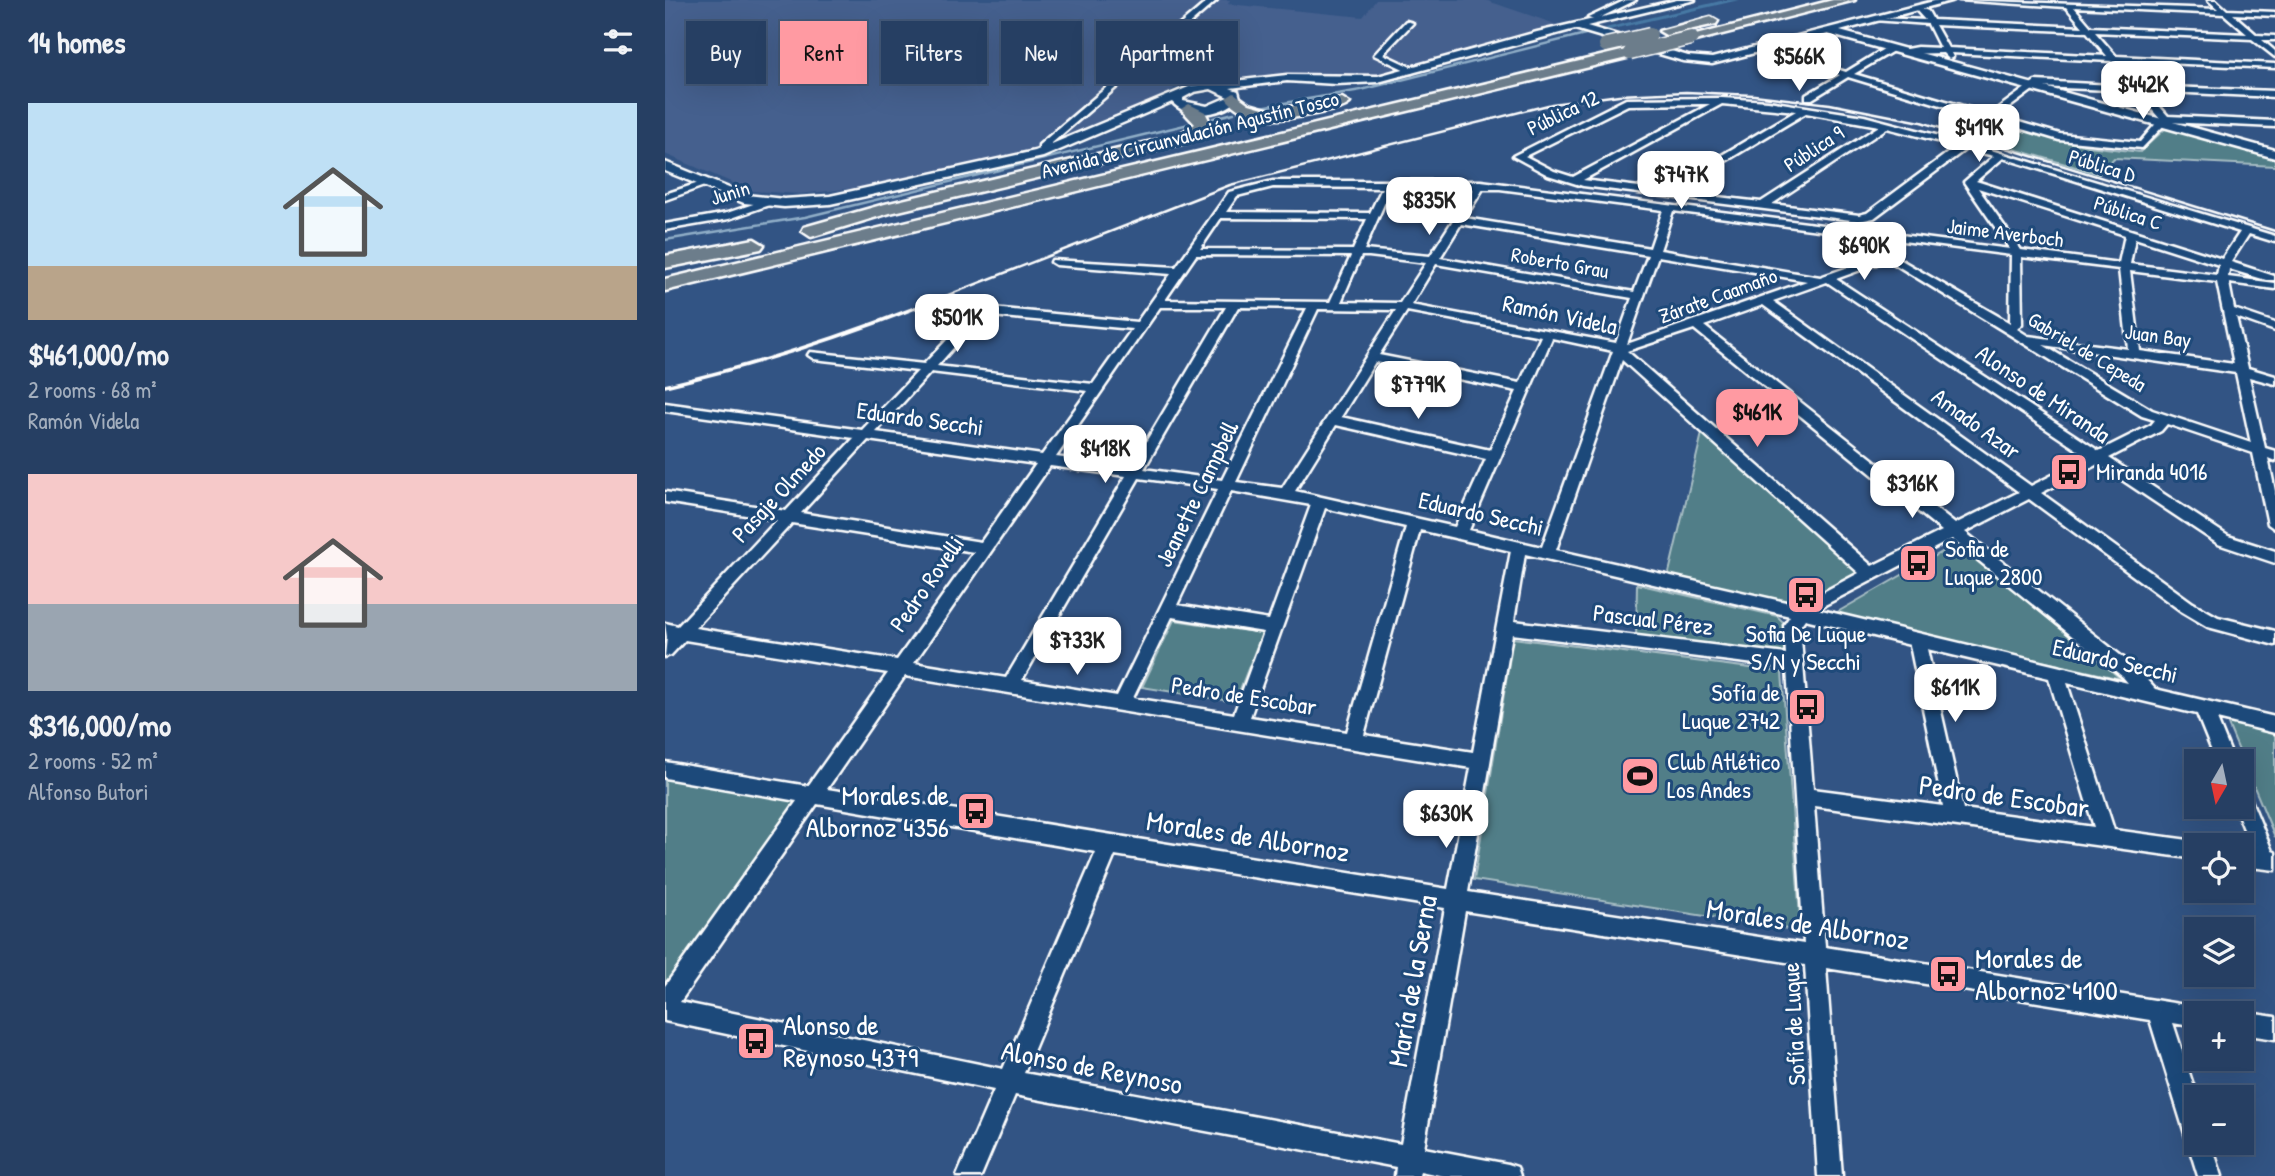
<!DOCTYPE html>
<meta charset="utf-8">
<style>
:root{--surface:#263f63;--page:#324a6c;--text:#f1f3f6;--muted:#a4afbe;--line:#425878;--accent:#ff9aa2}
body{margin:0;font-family:"Patrick Hand",sans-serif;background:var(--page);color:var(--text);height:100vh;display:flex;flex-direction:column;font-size:26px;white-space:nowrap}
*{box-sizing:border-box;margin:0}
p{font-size:23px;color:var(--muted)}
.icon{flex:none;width:38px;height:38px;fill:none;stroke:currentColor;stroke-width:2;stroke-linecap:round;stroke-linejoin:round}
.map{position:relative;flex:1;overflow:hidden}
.details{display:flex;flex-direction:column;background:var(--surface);width:665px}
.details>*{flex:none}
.top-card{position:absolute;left:21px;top:21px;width:665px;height:63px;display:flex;gap:14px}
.needle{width:46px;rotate:189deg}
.controls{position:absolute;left:1519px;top:749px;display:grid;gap:14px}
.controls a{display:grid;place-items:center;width:70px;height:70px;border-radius:0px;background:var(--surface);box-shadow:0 7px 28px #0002,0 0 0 2px var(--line);font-size:35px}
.price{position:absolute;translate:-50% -60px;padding:0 16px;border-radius:14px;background:#fff;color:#222;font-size:23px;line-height:46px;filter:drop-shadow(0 2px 4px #0008)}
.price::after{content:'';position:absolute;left:50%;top:42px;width:21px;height:16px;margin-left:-10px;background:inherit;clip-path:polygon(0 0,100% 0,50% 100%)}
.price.current{background:var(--accent);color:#111}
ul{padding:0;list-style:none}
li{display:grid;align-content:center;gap:14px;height:371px;padding:0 28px}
li span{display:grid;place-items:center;height:217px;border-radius:0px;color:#555}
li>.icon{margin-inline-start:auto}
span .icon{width:126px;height:126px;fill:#fffc;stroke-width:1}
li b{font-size:30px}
h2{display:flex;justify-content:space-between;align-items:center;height:84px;padding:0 28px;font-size:30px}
.pill{padding:0 24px;border-radius:0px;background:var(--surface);box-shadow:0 7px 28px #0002,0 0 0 2px var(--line);font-size:24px;line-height:63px}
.pill.current{background:var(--accent);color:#111}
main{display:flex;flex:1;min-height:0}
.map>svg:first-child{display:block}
.built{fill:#45608e}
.green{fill:#517e88;stroke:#a8bec4;stroke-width:2}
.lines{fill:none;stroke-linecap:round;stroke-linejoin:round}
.stream{stroke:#91afc8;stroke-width:2.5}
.canal{fill:#4779a4;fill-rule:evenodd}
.minor-casing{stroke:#fff;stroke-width:5}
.secondary-casing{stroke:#fff;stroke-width:5}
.motorway-casing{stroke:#fff;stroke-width:5}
.minor{fill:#1f4a7a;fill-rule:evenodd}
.secondary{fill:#1f4a7a;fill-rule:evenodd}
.motorway{fill:#6c7d8b;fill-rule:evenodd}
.rail-far1{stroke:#fff;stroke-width:2.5}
.rail{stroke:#fff;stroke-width:3.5}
.motorway-bridge-casing{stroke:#fff;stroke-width:17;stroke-linecap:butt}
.motorway-bridge{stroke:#6c7d8b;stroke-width:14}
.labels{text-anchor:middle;stroke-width:6;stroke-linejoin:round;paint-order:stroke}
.far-street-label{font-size:21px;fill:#fff;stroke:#1f4a7a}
.street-label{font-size:24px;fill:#fff;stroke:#1f4a7a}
.poi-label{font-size:24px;fill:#fff;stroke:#1f4a7a;text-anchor:start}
.near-poi-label{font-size:28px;fill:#fff;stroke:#1f4a7a;text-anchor:start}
.near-street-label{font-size:28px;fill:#fff;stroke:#1f4a7a}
</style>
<main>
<section class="details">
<h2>14 homes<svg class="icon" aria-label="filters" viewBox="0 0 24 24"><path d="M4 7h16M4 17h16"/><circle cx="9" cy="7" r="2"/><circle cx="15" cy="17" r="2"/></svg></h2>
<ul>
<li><span style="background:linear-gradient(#bfe0f5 75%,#b9a48a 0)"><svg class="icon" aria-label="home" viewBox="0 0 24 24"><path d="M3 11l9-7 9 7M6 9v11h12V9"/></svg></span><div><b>$461,000/mo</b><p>2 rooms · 68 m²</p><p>Ramón Videla</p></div></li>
<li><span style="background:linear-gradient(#f6c9c9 60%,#9aa5b1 0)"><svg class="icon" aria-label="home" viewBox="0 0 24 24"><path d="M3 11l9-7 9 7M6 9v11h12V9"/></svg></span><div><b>$316,000/mo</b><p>2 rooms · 52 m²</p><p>Alfonso Butori</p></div></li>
</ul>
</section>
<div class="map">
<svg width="1610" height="1176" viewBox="0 0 1610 1176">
<rect width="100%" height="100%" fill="#325484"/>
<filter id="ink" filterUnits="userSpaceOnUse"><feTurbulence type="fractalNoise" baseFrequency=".0143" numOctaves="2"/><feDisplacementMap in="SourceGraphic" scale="14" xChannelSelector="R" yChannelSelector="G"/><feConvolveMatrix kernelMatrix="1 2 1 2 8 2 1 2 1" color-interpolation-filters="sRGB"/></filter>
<g filter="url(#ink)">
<!-- built -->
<path class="built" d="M0 0H565L563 4 698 17 711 0H820L893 25 727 72 688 79 630 75 531 80 512 85 498 100 463 111 385 147 192 188 136 194 87 191 0 154Z"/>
<!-- green -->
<path class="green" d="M1325 121 1423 146 1475 152 1502 127 1610 156V166L1449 158 1434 174 1305 136Z
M1038 429 1199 574 1129 608 1002 581Z
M1293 543 1456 679 1169 614Z
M972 584 1112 616 1119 623V650L1111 658 971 641Z
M509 620 597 633 570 702 477 687Z
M848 638 1117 672 1136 931 809 880Z
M1562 722 1610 731V837Z
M0 779 138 801 0 995Z"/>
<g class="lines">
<!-- stream -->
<path class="stream" d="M596 107 696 90 920 34
M548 118 569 113
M0 240 140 217 524 124"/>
<!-- canal -->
<path class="canal" d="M1060 0H1074L944 30 940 28Z"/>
<defs>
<path id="minor" d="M544 0H552L480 63 485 68 519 73 550 84V88L514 77 480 72 475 67 380 149H374V145Z
M961 0H971L930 20 923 18Z
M1294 0 1553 9 1543 0H1551L1562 10 1610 12V16L1568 14 1592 35 1610 36V40H1597L1610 51V57L1587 39 1430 32 1451 56 1610 64V68L1455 61 1476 86 1610 91V97L1481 91 1503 116 1610 121V127L1502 122 1477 148 1394 140 1327 120 1307 135 1306 144 1610 236V242L1584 234 1566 262 1609 276V280H1601L1564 269 1563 277 1610 283V289L1564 283 1569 309 1610 323V331L1571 317 1583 368 1610 376V384L1584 377 1600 448 1610 451V461L1603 458 1610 491V529L1603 524 1588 453 1502 424 1496 431 1444 458 1563 536 1610 551V563L1553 544 1433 464 1376 493 1528 603 1553 617 1610 631V645L1543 627 1516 611 1364 499 1300 532 1470 667 1490 689 1610 717V733L1552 719 1569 761H1551L1532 714 1402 683 1449 830 1531 841 1539 845H1531V859L1149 806 1160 947 1539 1008 1541 1013H1531V1027L1508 1023 1532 1097 1531 1143H1546L1557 1176H1533L1485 1020 1161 968 1177 1176H1153L1140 965 800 911 759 1148 843 1164 852 1167 855 1176H779L755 1171 754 1176H730L731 1167 350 1095 316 1176H292L329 1090 0 1021V986L132 801 0 778V762L143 786 223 673 20 640 6 655 0 657 2 637 0 623 13 626 112 520 0 502V492L121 511 189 438 0 411V403L197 430 253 371 149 359 143 355 145 352 259 364 307 314 327 308 472 322 506 274 391 265 386 262 387 260 511 267 564 192 608 181H816L1345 249 1299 182 1329 156 1301 149 1209 218 1194 221 918 186 883 175 848 156 961 99 1057 98 1103 101 1199 116 1297 142 1300 132 1319 118 1183 77 1147 99H1141V95L1175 75 1093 51 1096 47 1181 72 1222 47H1228V51L1189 74 1325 114 1370 81 1467 86 1446 61 1286 53 1288 57 1284 59 1278 53 1236 54V50L1252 47 1275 48 1263 24 1209 20 1213 18 1260 20 1251 10 1255 8 1263 11 1268 20 1418 27 1401 7ZM1409 7 1559 14 1582 34 1426 27ZM1270 25 1422 32 1442 56 1283 48ZM1372 87 1471 91 1495 119 1475 142 1395 134 1333 116ZM1037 104H1045L908 177 889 171 860 156 963 105ZM1057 104 1131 111 998 190 918 180ZM1141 113 1214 126 1096 202 1009 192ZM1222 128 1292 146 1202 213 1194 215 1107 204ZM1338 158 1575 232 1557 259 1311 181ZM608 187 717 188 705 213 561 212 572 196ZM726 188 808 189 765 256 699 250ZM1313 188 1460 235 1454 263 1356 250ZM818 189H835L998 210 985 248 800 218ZM1008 211 1346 255 1345 323 1224 253 1155 277 995 250ZM556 218 702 219 688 250 535 249ZM796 224 983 255 969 292 775 258ZM1470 238 1554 265 1552 275 1465 264ZM531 255 686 256 665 302 500 300ZM696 256H704L761 263 735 303 676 302ZM993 256 1142 281 962 344ZM1356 257 1454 269 1463 349 1363 336 1352 329 1357 324ZM1223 260 1477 416 1490 420 1486 425 1434 451 1171 279ZM771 264 967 298 951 343 746 305ZM1465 271 1552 282 1569 364 1475 351ZM1162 282 1423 457 1366 486 1108 301ZM1098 305 1354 492 1290 524 1039 326ZM495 307H561L466 467 391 457ZM573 307 642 308 557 480 479 469ZM653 309 731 310 617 488 571 482ZM742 311 876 336 855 383 714 355ZM327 316 467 329 428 384 272 366 315 318ZM1029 329 1277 531 1207 566 962 351ZM887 338 948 351 877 547 804 530ZM1378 345 1571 373 1586 443 1487 410ZM957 360 1194 573 1134 605 891 550ZM710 362 852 391 825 450 676 417ZM266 372 423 391 377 455 211 432ZM671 425 821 459 790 527 630 491ZM203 440 371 464 316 542 136 513ZM385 466 461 476 341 678 249 663ZM474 478 553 489 452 696 357 680ZM566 491 646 505 604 620 512 605ZM660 508 741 527 682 732 585 717ZM127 523 309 552 232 660 30 628ZM755 530 846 551 808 752 699 735ZM1287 539 1458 677 1463 683 1152 609ZM860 554 1125 616 1119 625 1121 654 849 621ZM507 617 599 632 569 714 468 698ZM1140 619 1245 645 1278 806 1148 789 1135 626ZM847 634 1122 668 1139 944 803 892ZM1262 649 1384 678 1429 827 1298 809ZM240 676 806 768 783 889 162 789ZM152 804 431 852 338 1069 15 1002ZM450 855 780 908 736 1144 359 1073Z
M741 21 748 23 718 54 750 69 747 73 709 55Z
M37 182 45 184 0 200V194Z
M100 200 104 201V205L64 219 0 230V224L62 213Z
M1577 792 1584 795 1607 851 1610 852V870L1577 866V848L1587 849 1570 807H1577Z
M1577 1012 1610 1017V1039L1577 1034V1013H1574Z"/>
<path id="secondary" d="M1012 0H1030L922 26 1023 56 1047 58 1273 0H1289L1175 31 1610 150V158L1163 34 1047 64 1018 61 910 29 713 82 671 84 622 81 565 88 573 91 575 98C559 115 524 121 507 102L378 157 165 204 119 207 79 203 0 171V162L81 195 119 199 165 196 370 151 526 86 622 75 713 76 872 32ZM546 89 563 97 542 106 518 101V98L529 92Z"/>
<path id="motorway" d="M1168 0H1190L1026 42 1019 38Z
M1046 17 1053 21 1051 24 1001 35 994 31Z
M965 49 970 50V56L0 291V279Z
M569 93 584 104 605 110 677 98 685 103C678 109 668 110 659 112 627 119 585 128 561 98Z
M524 104 540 112 546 124 538 134 524 142 225 213 146 237 137 231 139 227 220 204 513 135 530 124 516 109Z
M89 239 99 245 96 249 0 268V256Z"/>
</defs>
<!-- minor casing -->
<use href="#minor" class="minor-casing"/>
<!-- secondary casing -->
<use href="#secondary" class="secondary-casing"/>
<!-- motorway casing -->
<use href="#motorway" class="motorway-casing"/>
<!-- minor -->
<use href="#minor" class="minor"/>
<!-- secondary -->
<use href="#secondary" class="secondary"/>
<!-- motorway -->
<use href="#motorway" class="motorway"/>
<!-- rail-far1 -->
<path class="rail-far1" d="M245 310 565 185 887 104 954 95 1021 92 1089 95 1165 104 1256 122 1610 231"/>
<!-- rail -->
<path class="rail" d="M0 386C86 366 168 340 250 308"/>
<defs>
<path id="motorway-bridge" d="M941 45 985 35
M965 53 1026 38"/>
</defs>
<!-- motorway-bridge casing -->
<use href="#motorway-bridge" class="motorway-bridge-casing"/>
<!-- motorway-bridge -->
<use href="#motorway-bridge" class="motorway-bridge"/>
</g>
</g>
<!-- icons -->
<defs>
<symbol id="bus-square" viewBox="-11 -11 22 22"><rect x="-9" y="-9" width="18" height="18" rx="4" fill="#ff9aa2" stroke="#1f4a7a"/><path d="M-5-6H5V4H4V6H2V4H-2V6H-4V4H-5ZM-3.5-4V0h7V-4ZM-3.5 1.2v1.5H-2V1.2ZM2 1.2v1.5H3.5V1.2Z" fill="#111"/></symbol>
<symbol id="stadium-square" viewBox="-11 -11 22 22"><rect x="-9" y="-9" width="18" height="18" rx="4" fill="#ff9aa2" stroke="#1f4a7a"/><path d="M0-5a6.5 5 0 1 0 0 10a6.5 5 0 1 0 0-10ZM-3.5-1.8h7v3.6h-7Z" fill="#111"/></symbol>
</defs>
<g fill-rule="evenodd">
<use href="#bus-square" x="1382" y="450" width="44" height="44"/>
<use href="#bus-square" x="1231" y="541" width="44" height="44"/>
<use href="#bus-square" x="1119" y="573" width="44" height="44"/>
<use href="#bus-square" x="1120" y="685" width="44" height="44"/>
<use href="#stadium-square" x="953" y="754" width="44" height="44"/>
<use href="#bus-square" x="289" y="789" width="44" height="44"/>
<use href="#bus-square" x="1261" y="952" width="44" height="44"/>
<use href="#bus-square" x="69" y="1019" width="44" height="44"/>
</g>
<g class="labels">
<!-- far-street labels -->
<g class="far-street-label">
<text transform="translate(898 113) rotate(-26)" y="7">Pública 12</text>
<text transform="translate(525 135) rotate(-14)" y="7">Avenida de Circunvalación Agustín Tosco</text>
<text transform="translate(1149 149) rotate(-33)" y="7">Pública 9</text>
<text transform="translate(1437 166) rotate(17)" y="7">Pública D</text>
<text transform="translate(65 193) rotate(-17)" y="7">Junin</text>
<text transform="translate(1463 213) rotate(18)" y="7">Pública C</text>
<text transform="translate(1340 233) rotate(7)" y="7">Jaime Averboch</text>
<text transform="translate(895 263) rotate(10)" y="7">Roberto Grau</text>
<text transform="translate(1053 296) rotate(-20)" y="7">Zárate Caamaño</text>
<text transform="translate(1493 336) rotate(8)" y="7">Juan Bay</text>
<text transform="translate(1422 352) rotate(31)" y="7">Gabriel de Cepeda</text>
</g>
<!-- street labels -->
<g class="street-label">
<text transform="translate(895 315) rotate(12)" y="8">Ramón Videla</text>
<text transform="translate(1378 394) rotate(34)" y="8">Alonso de Miranda</text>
<text transform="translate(255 419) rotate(8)" y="8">Eduardo Secchi</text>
<text transform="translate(1311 424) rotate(36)" y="8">Amado Azar</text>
<text transform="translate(114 493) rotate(-47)" y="8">Pasaje Olmedo</text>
<text transform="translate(532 494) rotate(-64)" y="8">Jeanette Campbell</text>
<text transform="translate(816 514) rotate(13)" y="8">Eduardo Secchi</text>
<text transform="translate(262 584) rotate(-55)" y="8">Pedro Rovelli</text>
<text transform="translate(988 620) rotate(7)" y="8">Pascual Pérez</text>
<text transform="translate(1450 661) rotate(13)" y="8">Eduardo Secchi</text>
<text transform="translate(579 696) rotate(9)" y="8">Pedro de Escobar</text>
<text transform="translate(1129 1024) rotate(-93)" y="8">Sofía de Luque</text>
</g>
<!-- poi labels -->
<g class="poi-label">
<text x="1431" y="480">Miranda 4016</text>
<text x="1280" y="557">Sofia de<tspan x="1280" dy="28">Luque 2800</tspan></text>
<text x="1141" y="642" text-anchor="middle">Sofia De Luque<tspan x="1141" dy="28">S/N y Secchi</tspan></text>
<text x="1115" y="701" text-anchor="end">Sofía de<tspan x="1115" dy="28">Luque 2742</tspan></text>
<text x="1002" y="770">Club Atlético<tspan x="1002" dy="28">Los Andes</tspan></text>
</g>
<!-- near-poi labels -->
<g class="near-poi-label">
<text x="284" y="805" text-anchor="end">Morales de<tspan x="284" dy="32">Albornoz 4356</tspan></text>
<text x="1310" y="968">Morales de<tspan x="1310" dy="32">Albornoz 4100</tspan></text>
<text x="118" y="1035">Alonso de<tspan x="118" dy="32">Reynoso 4379</tspan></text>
</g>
<!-- near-street labels -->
<g class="near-street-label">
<text transform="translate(1339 796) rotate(8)" y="10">Pedro de Escobar</text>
<text transform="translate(583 836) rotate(9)" y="10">Morales de Albornoz</text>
<text transform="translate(1143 924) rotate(9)" y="10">Morales de Albornoz</text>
<text transform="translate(747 981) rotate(-80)" y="10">María de la Serna</text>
<text transform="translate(427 1067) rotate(11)" y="10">Alonso de Reynoso</text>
</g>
</g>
</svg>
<div class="controls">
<a><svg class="needle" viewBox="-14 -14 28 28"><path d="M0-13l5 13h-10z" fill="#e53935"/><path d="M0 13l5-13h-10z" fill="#a4afbe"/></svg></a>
<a><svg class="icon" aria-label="locate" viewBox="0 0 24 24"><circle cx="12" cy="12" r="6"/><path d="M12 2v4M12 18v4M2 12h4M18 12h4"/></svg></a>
<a><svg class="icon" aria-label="layers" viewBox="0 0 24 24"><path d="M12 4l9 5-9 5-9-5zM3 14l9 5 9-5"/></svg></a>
<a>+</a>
<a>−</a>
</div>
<b class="price" style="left:1134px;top:93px">$566K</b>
<b class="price" style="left:1478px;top:121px">$442K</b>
<b class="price" style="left:1314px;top:164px">$419K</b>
<b class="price" style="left:1016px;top:211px">$747K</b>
<b class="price" style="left:764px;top:237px">$835K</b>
<b class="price" style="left:1199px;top:282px">$690K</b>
<b class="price" style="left:292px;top:354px">$501K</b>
<b class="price" style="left:753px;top:421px">$779K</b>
<b class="price current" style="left:1092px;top:449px">$461K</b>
<b class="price" style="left:440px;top:485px">$418K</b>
<b class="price" style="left:1247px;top:520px">$316K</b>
<b class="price" style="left:412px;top:677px">$733K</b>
<b class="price" style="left:1290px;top:724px">$611K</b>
<b class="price" style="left:781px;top:850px">$630K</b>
<div class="top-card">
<a class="pill">Buy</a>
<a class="pill current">Rent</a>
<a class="pill">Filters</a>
<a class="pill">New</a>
<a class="pill">Apartment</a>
</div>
</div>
</main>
